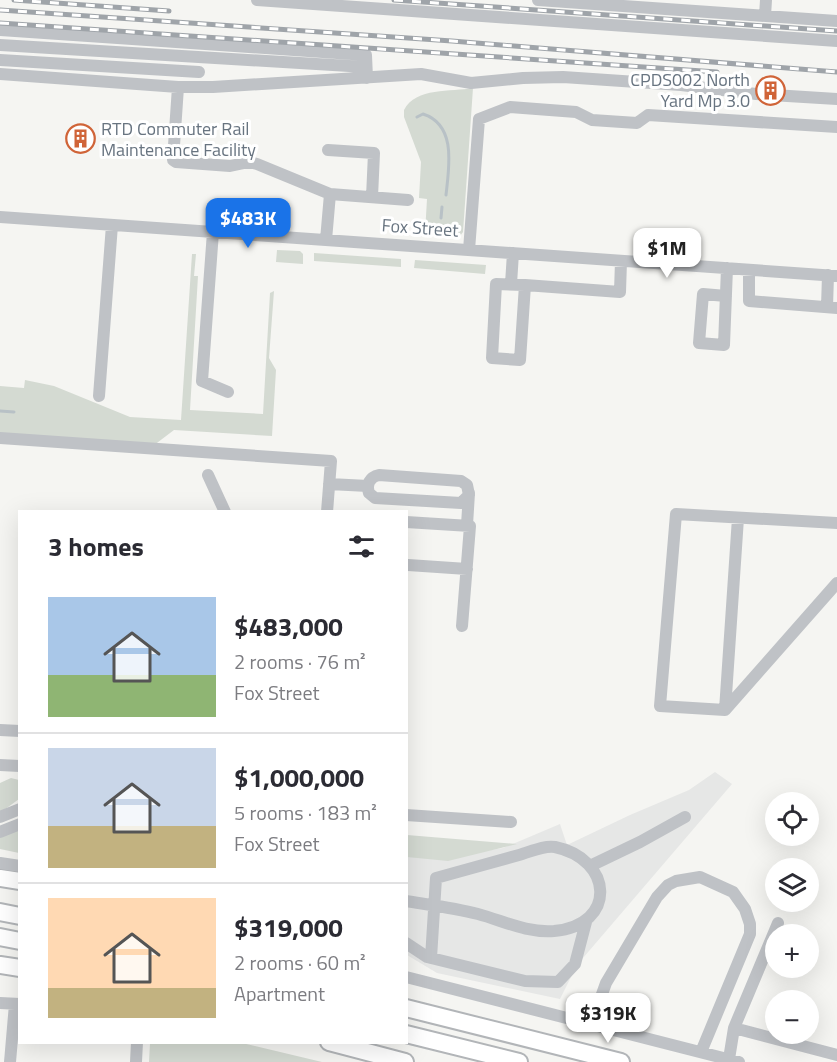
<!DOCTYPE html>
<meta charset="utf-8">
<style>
:root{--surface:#fff;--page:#f7f7f7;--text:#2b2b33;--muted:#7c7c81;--line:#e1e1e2;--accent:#1a73e8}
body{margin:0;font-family:"Titillium Web",sans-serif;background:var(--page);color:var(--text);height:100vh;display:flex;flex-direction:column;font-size:22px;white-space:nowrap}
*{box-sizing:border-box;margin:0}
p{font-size:20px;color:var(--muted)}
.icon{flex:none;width:33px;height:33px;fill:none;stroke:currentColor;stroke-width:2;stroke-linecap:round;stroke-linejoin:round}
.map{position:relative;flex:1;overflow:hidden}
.drawer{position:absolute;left:18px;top:510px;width:390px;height:534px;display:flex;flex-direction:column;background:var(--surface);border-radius:0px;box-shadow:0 6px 24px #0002}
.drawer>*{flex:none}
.tools{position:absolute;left:765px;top:792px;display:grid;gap:12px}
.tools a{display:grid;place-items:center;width:54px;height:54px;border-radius:50%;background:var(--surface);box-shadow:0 6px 24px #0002;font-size:30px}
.price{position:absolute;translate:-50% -51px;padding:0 14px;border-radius:12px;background:#fff;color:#222;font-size:20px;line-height:39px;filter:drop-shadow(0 2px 3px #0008)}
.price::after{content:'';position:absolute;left:50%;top:36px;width:18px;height:14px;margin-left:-9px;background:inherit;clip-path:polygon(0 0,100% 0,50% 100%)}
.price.selected{background:var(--accent);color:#fff}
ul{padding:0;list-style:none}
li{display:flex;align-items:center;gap:18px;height:150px;padding:0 30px}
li+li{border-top:2px solid var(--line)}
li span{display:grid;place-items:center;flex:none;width:168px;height:120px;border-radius:0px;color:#555}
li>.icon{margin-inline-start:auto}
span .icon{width:72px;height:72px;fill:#fffc;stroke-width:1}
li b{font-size:26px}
h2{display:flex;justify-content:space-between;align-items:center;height:72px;padding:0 30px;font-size:26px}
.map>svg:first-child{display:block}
.built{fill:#e6e7e6}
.green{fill:#d4dad2}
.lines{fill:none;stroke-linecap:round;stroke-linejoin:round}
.stream{stroke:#b8c1c6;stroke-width:3}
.highway-casing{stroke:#b2b5b8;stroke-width:20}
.minor{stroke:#bfc2c6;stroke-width:12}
.highway{stroke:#fff;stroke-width:16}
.rail-casing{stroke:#9fa4a9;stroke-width:5}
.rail{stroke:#fff;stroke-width:3;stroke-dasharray:9;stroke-linecap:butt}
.labels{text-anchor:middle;stroke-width:6;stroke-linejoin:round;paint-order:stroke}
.poi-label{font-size:18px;fill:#687480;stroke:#fff;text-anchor:end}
.street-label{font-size:18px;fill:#687480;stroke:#fff}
</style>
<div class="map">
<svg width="837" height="1062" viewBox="0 0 837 1062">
<rect width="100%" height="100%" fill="#f5f5f2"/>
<!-- built -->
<path class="built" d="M715 772 732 784 577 965 560 999 437 973 407 955V854L441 858 503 848 560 824 567 845 630 815 689 790Z"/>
<!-- green -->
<path class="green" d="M473 88 463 232 460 236 425 233 427 199 419 198 421 162 404 117V110C416 87 451 92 473 88Z
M277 250 300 251 303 254V264L276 262Z
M314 253 401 259V267L314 261Z
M192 254H196L194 276H198L190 410 263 414 270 293 274 291 269 358 276 370 272 436 174 430 145 452 0 442V386L24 388 25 380 54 386 130 417 181 420Z
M415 260 486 265 485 274 414 268Z
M11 778 19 780V799L0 813V783Z
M19 828V853L0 849V836Z
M406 835H407L517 844 448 861 407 857Z
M150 1043H242L322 1062H149Z"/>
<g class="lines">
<!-- stream -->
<path class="stream" d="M417 117 423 114C457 125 449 167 446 195
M441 218 442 207
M0 411 14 412"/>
<defs>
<path id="highway" d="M0 878 20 881
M0 912 20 916
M0 937 20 941
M0 965 20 968
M406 1008 621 1062
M406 1034 519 1062
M329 1042 405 1062"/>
</defs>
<!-- highway casing -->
<use href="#highway" class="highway-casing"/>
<!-- minor -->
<path class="minor" d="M257 0 837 41
M538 0 837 21
M765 16 766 0
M0 30 366 55 367 78
M0 45 366 67
M0 60 199 72
M0 74 178 87H213L421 74 471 83 523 78 563 77 681 85 756 94 837 99
M178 87 173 160 176 162 230 166 249 162 257 164 330 194 408 200
M328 150 374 153 372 197
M0 217 837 276
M213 232 202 381 228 392
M326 240 330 194
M469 250 479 119 510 107 576 112 592 120 637 123 648 115 837 127
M749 270V301L837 308
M511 284 513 253
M525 285 496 284 492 358 520 360 525 285 620 292 621 261
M726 296 703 294 699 343 724 345 727 268
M827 307 828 275
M99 396 112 225
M0 438 331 461 327 512
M208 475 225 512
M379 475 461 481 467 485 469 495 461 503 375 498 369 493C366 484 370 477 379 475Z
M329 484 368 486
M406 522 470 526 462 626
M837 523 676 514 660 706 725 710 837 583
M467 525 469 493
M408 565 467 569
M725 710 738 518
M0 730 20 731
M0 765 20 766
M406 815 511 822
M0 817 20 809
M0 832 20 824
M0 863 20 866
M590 866 640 842 685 817
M406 901C431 905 455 908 478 914 504 921 526 933 554 931 618 925 613 859 555 847 544 845 530 852 519 855 491 863 464 870 436 878L431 958
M406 943 427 957 525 981 558 982 575 964 586 922
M406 977 739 1062
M0 1003 20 1004
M591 1025 606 983 657 897 668 885 676 881 700 877 733 892 745 909 750 924V934L701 1052
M734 1028 837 1055
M729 1059 734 1028 778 923
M10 1062 15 1004
M136 1062 137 1042"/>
<!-- highway -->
<use href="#highway" class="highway"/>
<defs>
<path id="rail" d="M14 0 169 11
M394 0 837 31
M0 10 452 41 837 72
M0 23 717 72"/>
</defs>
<!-- rail casing -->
<use href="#rail" class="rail-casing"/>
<!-- rail -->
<use href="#rail" class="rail"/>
</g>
<!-- icons -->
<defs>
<symbol id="building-ring" viewBox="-11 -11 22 22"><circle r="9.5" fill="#fff" stroke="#d06438" stroke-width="1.5"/><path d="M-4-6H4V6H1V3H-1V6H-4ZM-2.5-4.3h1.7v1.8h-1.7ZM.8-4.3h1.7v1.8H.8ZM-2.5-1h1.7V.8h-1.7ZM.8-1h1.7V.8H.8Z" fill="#d06438"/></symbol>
</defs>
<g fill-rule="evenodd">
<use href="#building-ring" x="754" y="74" width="33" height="33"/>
<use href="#building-ring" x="64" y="122" width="33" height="33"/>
</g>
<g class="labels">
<!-- poi labels -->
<g class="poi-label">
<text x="750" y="86">CPDS002 North<tspan x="750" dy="21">Yard Mp 3.0</tspan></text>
<text x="101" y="135" text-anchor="start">RTD Commuter Rail<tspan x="101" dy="21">Maintenance Facility</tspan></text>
</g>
<!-- street labels -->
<g class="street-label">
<text transform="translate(420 228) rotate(4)" y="6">Fox Street</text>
</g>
</g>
</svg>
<div class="tools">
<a><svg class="icon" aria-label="locate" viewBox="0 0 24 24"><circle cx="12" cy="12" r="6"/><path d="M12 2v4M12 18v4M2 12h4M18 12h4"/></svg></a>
<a><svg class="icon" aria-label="layers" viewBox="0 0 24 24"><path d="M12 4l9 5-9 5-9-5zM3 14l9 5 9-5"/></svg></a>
<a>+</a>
<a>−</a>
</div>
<b class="price selected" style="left:248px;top:249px">$483K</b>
<b class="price" style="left:667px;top:279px">$1M</b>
<b class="price" style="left:608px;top:1044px">$319K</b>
<section class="drawer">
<h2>3 homes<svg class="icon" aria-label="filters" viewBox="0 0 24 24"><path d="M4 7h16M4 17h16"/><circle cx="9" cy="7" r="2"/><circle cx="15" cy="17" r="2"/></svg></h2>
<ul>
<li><span style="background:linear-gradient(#a9c7e8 65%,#8fb573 0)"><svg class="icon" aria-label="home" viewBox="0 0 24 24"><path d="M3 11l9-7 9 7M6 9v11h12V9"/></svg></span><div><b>$483,000</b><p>2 rooms · 76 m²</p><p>Fox Street</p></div></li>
<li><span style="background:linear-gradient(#c9d6e8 65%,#c2b280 0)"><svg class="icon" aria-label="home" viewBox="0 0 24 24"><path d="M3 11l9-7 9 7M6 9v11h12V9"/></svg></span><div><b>$1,000,000</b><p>5 rooms · 183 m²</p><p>Fox Street</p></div></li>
<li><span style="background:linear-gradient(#ffd9b3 75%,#c2b280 0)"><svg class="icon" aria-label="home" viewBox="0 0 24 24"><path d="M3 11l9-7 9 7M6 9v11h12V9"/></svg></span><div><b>$319,000</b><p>2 rooms · 60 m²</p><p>Apartment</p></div></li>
</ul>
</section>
</div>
